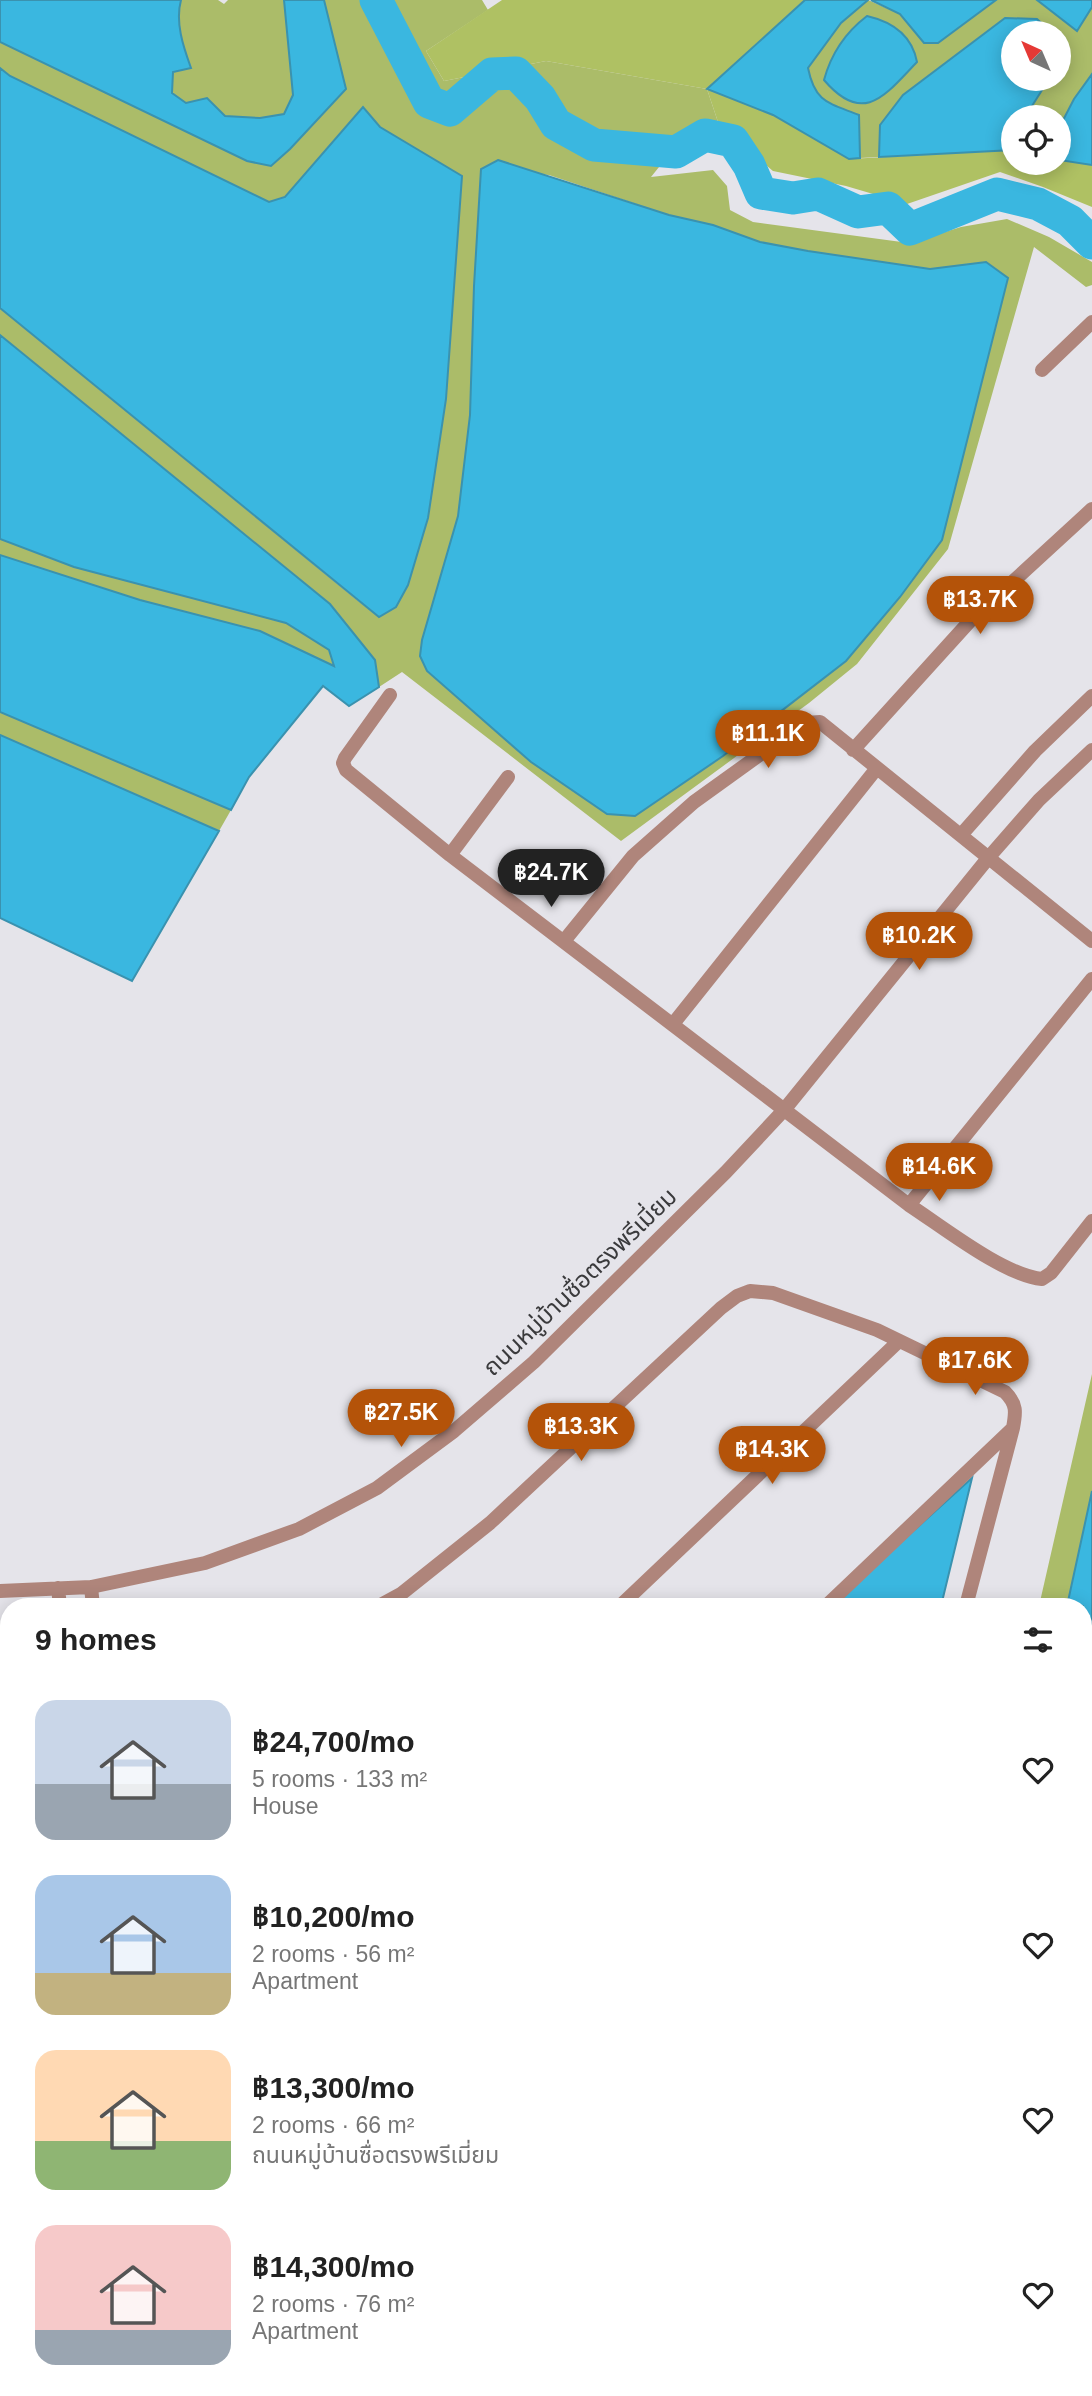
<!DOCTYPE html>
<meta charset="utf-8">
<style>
:root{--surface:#fff;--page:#f6f6f6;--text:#222;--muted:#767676;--accent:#b45309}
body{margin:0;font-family:Helvetica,"Noto Sans Thai",sans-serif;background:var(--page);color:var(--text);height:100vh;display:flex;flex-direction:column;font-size:26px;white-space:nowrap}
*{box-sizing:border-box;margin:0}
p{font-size:23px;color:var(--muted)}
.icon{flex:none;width:38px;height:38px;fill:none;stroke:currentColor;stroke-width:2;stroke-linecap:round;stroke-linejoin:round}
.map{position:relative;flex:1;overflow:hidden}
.side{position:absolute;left:0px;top:1598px;width:1092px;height:800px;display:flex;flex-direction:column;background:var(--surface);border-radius:28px 28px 0 0;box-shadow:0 4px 18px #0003}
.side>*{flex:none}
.needle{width:46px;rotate:316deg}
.buttons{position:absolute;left:1001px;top:21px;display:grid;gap:14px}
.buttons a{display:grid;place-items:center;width:70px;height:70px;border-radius:50%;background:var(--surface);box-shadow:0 4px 18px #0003;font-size:35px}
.price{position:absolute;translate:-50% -60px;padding:0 16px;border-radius:24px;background:var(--accent);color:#fff;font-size:23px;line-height:46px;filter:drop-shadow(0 2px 4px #0008)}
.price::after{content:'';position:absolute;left:50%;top:42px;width:21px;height:16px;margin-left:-10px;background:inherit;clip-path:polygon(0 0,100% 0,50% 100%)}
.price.current{background:#222;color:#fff}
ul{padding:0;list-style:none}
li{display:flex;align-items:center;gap:21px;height:175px;padding:0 35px}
li span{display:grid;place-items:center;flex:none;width:196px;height:140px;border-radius:21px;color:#555}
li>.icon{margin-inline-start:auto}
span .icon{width:84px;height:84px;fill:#fffc;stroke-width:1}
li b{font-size:30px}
h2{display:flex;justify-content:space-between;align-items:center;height:84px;padding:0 35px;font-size:30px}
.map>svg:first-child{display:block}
.green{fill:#abbc69;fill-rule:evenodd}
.forest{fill:#afc163}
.water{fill:#3ab7e0;stroke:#3a92af;stroke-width:2}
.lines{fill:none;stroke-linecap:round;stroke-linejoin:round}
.canal{stroke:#3ab7e0;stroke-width:19}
.river{stroke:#3ab7e0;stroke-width:33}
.minor{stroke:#af857b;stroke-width:14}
.labels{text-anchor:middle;stroke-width:6;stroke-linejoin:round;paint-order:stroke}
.street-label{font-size:24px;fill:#3a3a3c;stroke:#e5e4ea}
</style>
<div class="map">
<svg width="1092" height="2396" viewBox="0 0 1092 2396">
<rect width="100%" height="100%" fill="#e5e4ea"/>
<!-- green -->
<path class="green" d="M181 0H218L224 4 228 0H284L293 95 284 114 260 118 225 116 207 98 186 103 171 93 172 72 191 67C183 46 175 22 181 0Z
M324 0H482L488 10 426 51 444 81 546 61 707 89 719 125 687 132 651 177 713 170 727 186 730 210 753 222 909 243 961 227 1007 219 1049 237 1092 262V285L1086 287 1034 247 948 549 857 664 809 703 621 841 402 672 379 687 375 660 330 604 0 335V308L357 600 379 617 396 607 408 585 428 518 411 147 380 127 363 107 285 198 269 202 10 76 0 68V42L247 161 271 165 290 149 346 89ZM481 169 549 175 669 215 713 225 760 242 808 251 930 269 986 262 1008 279 941 540 900 597 846 661 723 756 635 816 531 762 427 671 420 656 422 640 458 516 470 415 474 286Z
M868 0 900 14 925 43H938L996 0H1037L1077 31 1092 7V74L1074 99 1059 128V117H1025L1049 79H1059V62L1068 47 1059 39V33H1052L1037 19 1005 18 880 125 879 157 860 158 859 115C829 103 815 103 808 68L841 23Z
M0 539 74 567 286 623 329 650 334 667 260 631 140 600 0 555Z
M0 712 231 810 219 831 0 735Z
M1092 1374V1491L1067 1606H1039Z
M1083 1705 1092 1708V1795L1083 1807Z
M1092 1830V2092L1083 2111V1841Z
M1092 2189V2318H1083V2226Z
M9 2351V2389H95L101 2396H0V2359Z
M303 2389H594L625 2396H309Z
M648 2389H790L814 2396H675Z"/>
<!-- forest -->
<path class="forest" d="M502 0H805L708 89 773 115 849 159 1013 150V163H1059V160L1092 165V207L1043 187 1000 172 907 204 846 186 773 171 719 125 707 89 546 61 444 81 426 51Z
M95 2389H138L144 2396H101Z
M229 2389H274L281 2396H236Z"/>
<!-- water -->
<path class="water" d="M0 0H181C175 22 183 46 191 68L173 72 172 93 186 103 207 98 225 116 260 118 284 114 293 95 284 0H324L346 89 290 149 271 166 247 161 0 42Z
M805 0H868L841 23 808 68C815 103 829 103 859 115L860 158 849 159 773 115 707 89Z
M871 0H996L938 43H924L900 14Z
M1037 0H1092V7L1077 31Z
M867 16C893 22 912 35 917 62 886 94 864 127 824 80 831 54 846 32 867 16Z
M1005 18 1037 19 1052 33H1013V79H1049L1025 117H1013V150L879 157 880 125 903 95Z
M0 68 10 76 269 202 285 197 363 107 380 127 462 176 446 399 428 518 408 585 396 607 379 617 0 308Z
M1092 74V165L1059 160V128L1074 99Z
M498 160 669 215 713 225 760 242 808 251 930 269 986 262 1008 278 942 540 900 597 846 661 723 756 635 816 607 814 531 762 427 671 420 656 422 640 458 516 470 415 474 286 481 169Z
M0 335 330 604 375 660 379 687 349 706 323 686 249 777 231 810 0 712V555L140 600 260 631 334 666 329 650 286 623 74 567 0 539Z
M0 735 219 831 132 981 0 918Z
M972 1478 941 1606H830Z
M1092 1491V1708L1083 1705V1606H1067Z
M1092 2092V2189L1083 2226V2111Z
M0 2150 9 2159V2239L0 2229Z
M1083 2318H1092V2396H1046L1044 2389H1083Z
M138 2389H229L236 2396H144Z
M594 2389H648L675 2396H625Z
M790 2389H875L871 2396H814Z
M953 2389H1015L1013 2396H952Z"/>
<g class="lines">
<!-- canal -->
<path class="canal" d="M0 1809 9 1807"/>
<!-- river -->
<path class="river" d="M376 0 429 102 450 110 492 74 516 73 540 98 556 124 594 145 676 152 705 135 733 141 749 165 761 193 793 198 818 194 858 212 888 208 910 229 997 194 1038 204 1070 221 1092 243"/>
<!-- minor -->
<path class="minor" d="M1042 370 1092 322
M390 695 345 758 343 763 346 770 450 855 909 1205C943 1227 1003 1275 1042 1279L1051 1273 1092 1221
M853 750 970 621 1092 509
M961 835 1035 751 1092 696
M450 855 508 777
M564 941 633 856 694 802 794 730 806 723 820 722 1092 941
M673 1024 877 768
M909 1205 1092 979
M91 1587 93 1606
M58 1588 60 1606
M0 1591 91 1587 205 1563 299 1529 377 1488 454 1431 534 1362 726 1172 784 1110 989 857 1039 800 1092 750
M379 1606 401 1594 490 1523 721 1308 737 1296 750 1291 773 1293 877 1330 1005 1392C1017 1404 1016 1412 1013 1428L966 1606
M620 1606 899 1341
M826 1606 1012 1429
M0 1704 9 1703
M0 2022 9 2032"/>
</g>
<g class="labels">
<!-- street labels -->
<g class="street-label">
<text transform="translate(580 1282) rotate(-44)" y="8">ถนนหมู่บ้านซื่อตรงพรีเมี่ยม</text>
</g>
</g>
</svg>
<div class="buttons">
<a><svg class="needle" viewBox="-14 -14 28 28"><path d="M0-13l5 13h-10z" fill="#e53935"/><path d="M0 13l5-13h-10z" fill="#767676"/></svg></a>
<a><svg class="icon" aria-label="locate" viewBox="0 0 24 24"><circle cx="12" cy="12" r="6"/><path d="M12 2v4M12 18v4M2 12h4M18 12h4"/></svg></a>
</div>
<b class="price" style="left:980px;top:636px">฿13.7K</b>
<b class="price" style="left:768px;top:770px">฿11.1K</b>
<b class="price current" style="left:551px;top:909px">฿24.7K</b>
<b class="price" style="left:919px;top:972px">฿10.2K</b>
<b class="price" style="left:939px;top:1203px">฿14.6K</b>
<b class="price" style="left:975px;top:1397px">฿17.6K</b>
<b class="price" style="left:401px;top:1449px">฿27.5K</b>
<b class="price" style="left:581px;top:1463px">฿13.3K</b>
<b class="price" style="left:772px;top:1486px">฿14.3K</b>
<section class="side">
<h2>9 homes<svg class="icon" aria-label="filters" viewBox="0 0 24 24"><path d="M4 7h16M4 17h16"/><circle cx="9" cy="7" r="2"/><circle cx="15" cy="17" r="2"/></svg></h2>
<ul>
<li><span style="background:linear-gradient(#c9d6e8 60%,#9aa5b1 0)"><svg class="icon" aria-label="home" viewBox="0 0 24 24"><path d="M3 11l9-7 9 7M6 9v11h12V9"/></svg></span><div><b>฿24,700/mo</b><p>5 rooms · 133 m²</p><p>House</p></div><svg class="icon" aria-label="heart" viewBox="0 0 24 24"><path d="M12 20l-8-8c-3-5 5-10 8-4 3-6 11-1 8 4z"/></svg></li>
<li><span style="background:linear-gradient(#a9c7e8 70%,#c2b280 0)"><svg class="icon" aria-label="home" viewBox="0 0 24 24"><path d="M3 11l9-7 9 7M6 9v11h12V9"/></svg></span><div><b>฿10,200/mo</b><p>2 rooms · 56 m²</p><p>Apartment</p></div><svg class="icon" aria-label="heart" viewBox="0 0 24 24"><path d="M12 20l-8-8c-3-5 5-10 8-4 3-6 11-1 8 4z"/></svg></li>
<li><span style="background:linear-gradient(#ffd9b3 65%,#8fb573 0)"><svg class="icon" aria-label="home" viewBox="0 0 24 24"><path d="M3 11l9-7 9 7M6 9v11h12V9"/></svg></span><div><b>฿13,300/mo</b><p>2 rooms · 66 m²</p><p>ถนนหมู่บ้านซื่อตรงพรีเมี่ยม</p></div><svg class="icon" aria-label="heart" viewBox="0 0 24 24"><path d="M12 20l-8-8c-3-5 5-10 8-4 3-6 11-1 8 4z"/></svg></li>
<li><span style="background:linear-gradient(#f6c9c9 75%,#9aa5b1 0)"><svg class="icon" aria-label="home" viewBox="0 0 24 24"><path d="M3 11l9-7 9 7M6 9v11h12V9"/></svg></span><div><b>฿14,300/mo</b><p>2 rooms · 76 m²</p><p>Apartment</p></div><svg class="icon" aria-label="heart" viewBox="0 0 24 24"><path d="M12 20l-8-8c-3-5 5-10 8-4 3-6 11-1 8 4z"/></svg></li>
</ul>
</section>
</div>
